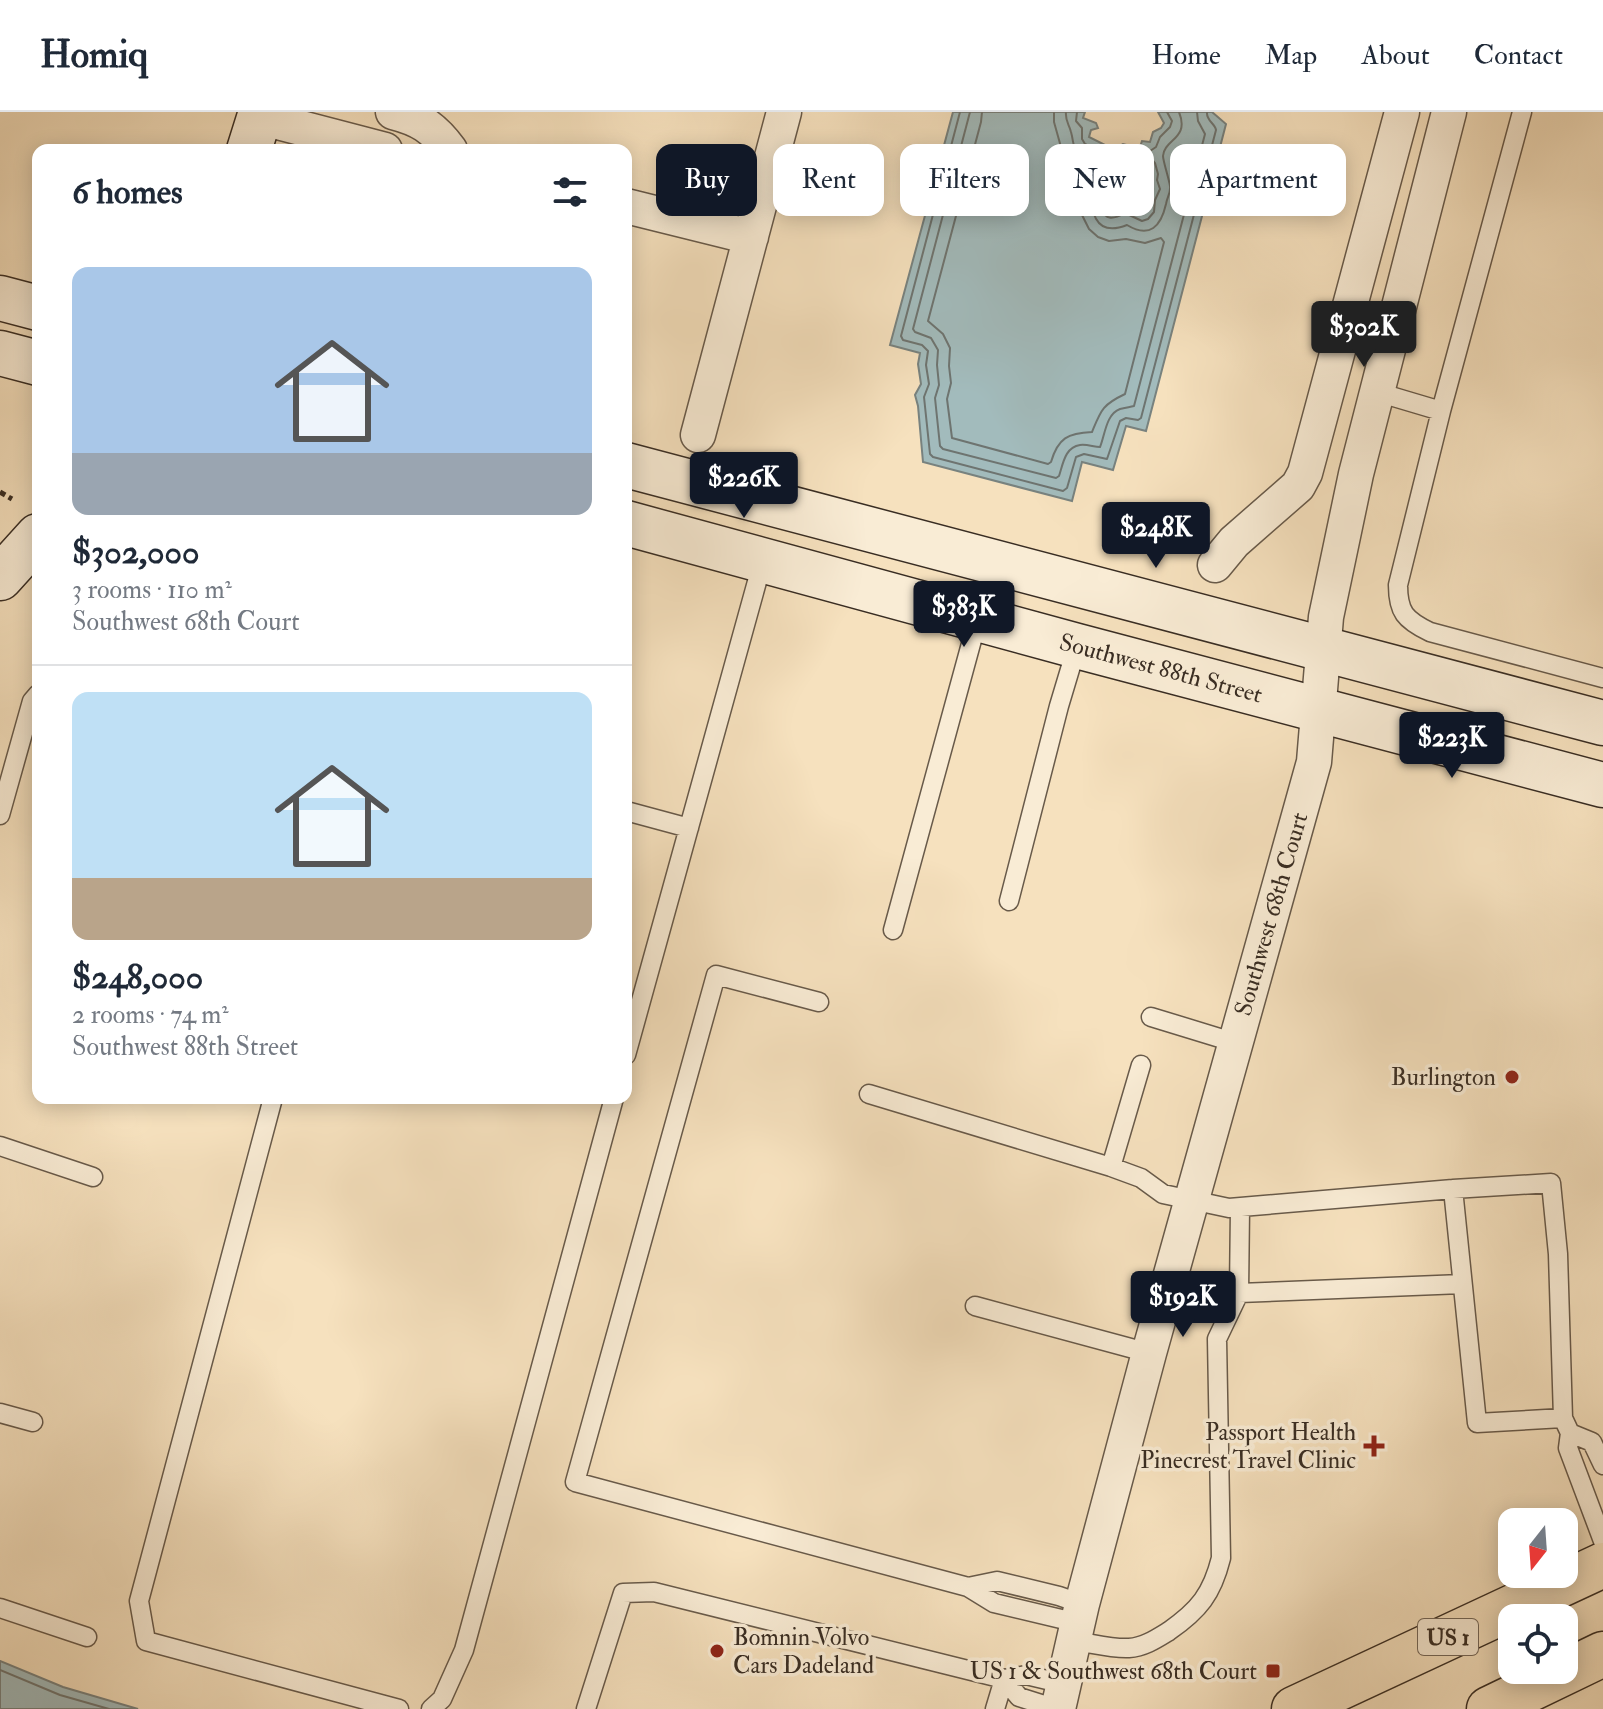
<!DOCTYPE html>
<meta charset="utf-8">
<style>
:root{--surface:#fff;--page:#f6f6f7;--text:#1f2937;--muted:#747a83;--line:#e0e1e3;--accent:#111827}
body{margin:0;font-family:"IM FELL Double Pica",serif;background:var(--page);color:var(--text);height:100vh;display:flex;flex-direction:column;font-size:30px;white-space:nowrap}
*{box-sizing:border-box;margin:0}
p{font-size:26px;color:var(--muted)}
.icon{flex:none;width:44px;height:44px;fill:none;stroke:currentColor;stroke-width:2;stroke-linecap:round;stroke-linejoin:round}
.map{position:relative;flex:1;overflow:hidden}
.details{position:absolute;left:32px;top:32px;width:600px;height:960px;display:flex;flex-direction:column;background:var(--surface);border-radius:16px;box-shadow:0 4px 20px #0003}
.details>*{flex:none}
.banner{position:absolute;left:656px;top:32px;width:760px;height:72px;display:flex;gap:16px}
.needle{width:52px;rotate:197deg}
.tools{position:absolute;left:1498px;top:1396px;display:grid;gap:16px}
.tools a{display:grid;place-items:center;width:80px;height:80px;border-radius:16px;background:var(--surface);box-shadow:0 4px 20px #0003;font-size:40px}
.price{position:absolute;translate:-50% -68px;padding:0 18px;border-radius:8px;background:var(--accent);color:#fff;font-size:26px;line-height:52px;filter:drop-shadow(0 2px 4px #0008)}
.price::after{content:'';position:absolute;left:50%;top:48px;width:24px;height:18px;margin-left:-12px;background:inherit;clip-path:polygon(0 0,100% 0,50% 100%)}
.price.on{background:#222;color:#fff}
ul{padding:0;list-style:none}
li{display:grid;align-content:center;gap:16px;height:424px;padding:0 40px}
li+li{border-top:2px solid var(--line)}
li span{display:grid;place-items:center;height:248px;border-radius:16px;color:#555}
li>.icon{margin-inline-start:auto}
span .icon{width:144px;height:144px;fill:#fffc;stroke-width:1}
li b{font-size:34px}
h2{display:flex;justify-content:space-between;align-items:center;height:96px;padding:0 40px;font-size:34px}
.pill{padding:0 28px;border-radius:16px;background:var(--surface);box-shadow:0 4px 20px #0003;font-size:28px;line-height:72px}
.pill.on{background:var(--accent);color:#fff}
header{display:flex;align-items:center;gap:48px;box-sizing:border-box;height:112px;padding:0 40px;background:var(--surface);border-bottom:2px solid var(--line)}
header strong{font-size:38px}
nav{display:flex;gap:44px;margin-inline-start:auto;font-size:28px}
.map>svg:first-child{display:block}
.water{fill:#a2bbbc;stroke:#78827f;stroke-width:2}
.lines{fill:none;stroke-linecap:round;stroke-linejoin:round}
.shore{stroke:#6e7470;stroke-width:2}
.lane-casing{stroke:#685a4a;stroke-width:21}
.street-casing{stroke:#685a4a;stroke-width:37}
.secondary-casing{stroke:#392d23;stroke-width:47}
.highway-casing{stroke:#392d23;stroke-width:47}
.path{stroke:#392d23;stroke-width:5;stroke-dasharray:6 4;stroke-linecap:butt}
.lane{stroke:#f9ecd5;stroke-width:18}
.street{stroke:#f9ecd5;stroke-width:34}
.secondary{stroke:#f9ecd5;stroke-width:44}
.highway{stroke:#f6e1be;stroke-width:44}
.poi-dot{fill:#8f2418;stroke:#f9ecd5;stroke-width:3}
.labels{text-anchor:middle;stroke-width:7;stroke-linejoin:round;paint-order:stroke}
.shield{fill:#f9ecd5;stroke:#736658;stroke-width:2}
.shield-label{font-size:22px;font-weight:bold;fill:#392d23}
.street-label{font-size:24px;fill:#392d23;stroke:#f9ecd5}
.poi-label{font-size:24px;fill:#392d23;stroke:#f9ecd5;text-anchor:end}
</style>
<header>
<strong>Homiq</strong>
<nav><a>Home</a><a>Map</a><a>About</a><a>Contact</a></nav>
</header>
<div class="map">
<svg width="1603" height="1597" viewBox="0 0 1603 1597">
<rect width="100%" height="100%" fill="#f6e1be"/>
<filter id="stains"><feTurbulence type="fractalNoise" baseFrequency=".0025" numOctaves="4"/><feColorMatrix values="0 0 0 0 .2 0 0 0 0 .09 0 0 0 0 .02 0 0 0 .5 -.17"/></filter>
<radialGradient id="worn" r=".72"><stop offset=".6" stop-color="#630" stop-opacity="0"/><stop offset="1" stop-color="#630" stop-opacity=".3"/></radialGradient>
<!-- water -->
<path class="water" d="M953 0H1085L1083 6 1096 11 1098 16 1091 18 1089 25 1109 35 1102 49 1115 69C1113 81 1106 89 1113 100L1120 88 1129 89 1131 96 1138 95 1142 102 1148 94 1143 89 1153 77 1147 71 1150 63 1147 54C1137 50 1130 42 1120 39L1118 35 1123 32 1130 34 1138 41 1142 29 1150 30 1153 20 1161 16 1164 11 1158 0H1212L1226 12 1146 319 1126 314 1113 358 1082 350 1072 389 923 350 918 294 915 283 921 272 918 252 920 241 890 233Z
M0 1549 63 1575 138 1597H0Z"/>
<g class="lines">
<!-- shore -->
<path class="shore" d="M960 0 901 224 903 228 922 233 928 239 926 253 929 272 924 285 930 342 933 345 1063 379 1067 376 1076 345 1084 342 1107 347 1120 309 1126 306 1138 308 1141 306 1216 18C1215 11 1206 9 1207 0
M970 0 913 217 915 220 931 226 938 238 937 253 939 273 935 286 940 334 943 337 1056 366 1059 364C1063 352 1065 335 1080 333 1087 332 1094 335 1100 335 1105 323 1106 302 1120 297 1125 296 1130 295 1134 294L1205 22 1198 9 1197 0
M982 0 981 10 928 209 943 222 950 236 949 254 951 271 947 287 952 326 1048 352 1051 350C1058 326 1068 321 1092 320 1101 298 1102 293 1125 282L1164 130 1161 126 1145 131 1126 127 1109 129 1098 125 1089 117 1080 99 1081 73 1074 61 1072 50 1061 35 1054 10V0
M1066 0C1065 9 1069 12 1071 20 1075 34 1070 33 1084 43L1086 57 1095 72C1088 97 1094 126 1127 113 1150 127 1161 114 1166 92 1167 85 1171 81 1170 74 1169 67 1163 49 1163 44 1164 27 1190 27 1179 0
M1077 0 1076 9 1082 16V27L1085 32 1096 38 1095 52 1107 71C1101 89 1097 117 1125 101L1142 109 1148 107 1154 100 1155 88 1160 77 1157 68 1158 62 1155 51 1147 41 1156 35 1160 25 1170 15 1172 9 1167 0
M0 1558 60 1583 109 1597"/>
<defs>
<path id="lane" d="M1522 0 1441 299 1398 473C1398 500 1405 508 1430 520L1603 566
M1377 280 1441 299
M626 699 689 716
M0 703 32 589 38 582
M1009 789 1059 594 1077 534
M893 818 978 506
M819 890 716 863 575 1370 968 1475 994 1491 1078 1511
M1151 905 1236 931
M626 943 763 448
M869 982 1111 1055 1141 953
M273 986 139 1489 146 1529 399 1597
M0 1034 93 1065
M1111 1055 1141 1066 1163 1082 1229 1096 1453 1077 1551 1071 1558 1142 1563 1306 1570 1321 1568 1336 1603 1429
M1453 1077 1477 1311 1563 1306
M1239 1181 1462 1172
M975 1194 1149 1241
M0 1301 33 1310
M1570 1321 1592 1330 1603 1353
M968 1475 997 1469 1059 1484 1082 1492
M0 1496 87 1525
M1074 1529C1091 1531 1111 1537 1129 1536 1144 1535 1156 1527 1169 1519 1199 1498 1212 1482 1221 1446L1217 1227 1239 1181 1240 1096
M1004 1567 1019 1585 1057 1597
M431 1597 442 1587 464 1538 614 986
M586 1597 623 1481 654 1480 1004 1567 1026 1563 1064 1572
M995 1597 1004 1567"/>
<path id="street" d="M393 0C420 7 433 15 450 38
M259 5 385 38
M626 94 751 125
M698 323 784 0
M1215 453 1234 430 1298 374 1305 361 1402 0
M1058 1597 1082 1492 1149 1241 1314 650 1326 505 1330 486 1356 362 1449 0"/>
<path id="secondary" d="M249 38 261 0
M0 186 38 196
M0 241 38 251
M626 353 1603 611
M626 411 1077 534 1603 673
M0 466 38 424"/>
<path id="highway" d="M1294 1597 1603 1453
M1489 1597 1603 1542"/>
</defs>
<!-- lane casing -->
<use href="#lane" class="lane-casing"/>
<!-- street casing -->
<use href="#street" class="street-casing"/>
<!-- secondary casing -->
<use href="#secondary" class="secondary-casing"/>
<!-- highway casing -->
<use href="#highway" class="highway-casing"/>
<!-- path -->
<path class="path" d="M0 380 12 387"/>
<!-- lane -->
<use href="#lane" class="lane"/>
<!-- street -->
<use href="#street" class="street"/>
<!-- secondary -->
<use href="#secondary" class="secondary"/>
<!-- highway -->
<use href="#highway" class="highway"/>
</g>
<!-- markers -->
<g class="poi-dot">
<circle cx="1512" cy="965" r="8"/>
<path d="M1370 1322h8v8h8v8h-8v8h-8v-8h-8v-8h8z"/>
<circle cx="717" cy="1539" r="8"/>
<rect x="1265" y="1551" width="16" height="16" rx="4"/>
</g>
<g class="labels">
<!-- shield labels -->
<rect class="shield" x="1418" y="1507" width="60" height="36" rx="6"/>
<g class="shield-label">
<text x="1448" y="1533">US 1</text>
</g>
<!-- street labels -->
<g class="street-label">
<text transform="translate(1161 556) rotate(15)" y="8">Southwest 88th Street</text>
<text transform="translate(1271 802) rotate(-74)" y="8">Southwest 68th Court</text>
</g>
<!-- poi labels -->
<g class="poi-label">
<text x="1496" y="973">Burlington</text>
<text x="1356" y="1328">Passport Health<tspan x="1356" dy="28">Pinecrest Travel Clinic</tspan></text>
<text x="733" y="1533" text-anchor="start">Bomnin Volvo<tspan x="733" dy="28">Cars Dadeland</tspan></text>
<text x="1257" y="1567">US 1 &amp; Southwest 68th Court</text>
</g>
</g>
<rect width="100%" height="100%" filter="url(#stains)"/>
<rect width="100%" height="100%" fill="url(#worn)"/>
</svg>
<div class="tools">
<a><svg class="needle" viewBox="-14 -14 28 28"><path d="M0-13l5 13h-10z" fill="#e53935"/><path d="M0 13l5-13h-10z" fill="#747a83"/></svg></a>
<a><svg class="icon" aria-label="locate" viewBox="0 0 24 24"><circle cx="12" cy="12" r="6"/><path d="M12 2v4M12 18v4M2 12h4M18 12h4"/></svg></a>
</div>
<b class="price on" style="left:1364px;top:257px">$302K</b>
<b class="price" style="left:744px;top:408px">$226K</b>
<b class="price" style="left:1156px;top:458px">$248K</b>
<b class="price" style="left:964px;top:537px">$383K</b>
<b class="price" style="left:1452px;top:668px">$223K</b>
<b class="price" style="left:1183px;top:1227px">$192K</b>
<div class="banner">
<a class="pill on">Buy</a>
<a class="pill">Rent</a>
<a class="pill">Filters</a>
<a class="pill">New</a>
<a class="pill">Apartment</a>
</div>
<section class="details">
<h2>6 homes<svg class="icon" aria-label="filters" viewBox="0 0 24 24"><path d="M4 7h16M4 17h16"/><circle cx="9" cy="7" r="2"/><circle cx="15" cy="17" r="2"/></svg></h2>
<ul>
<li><span style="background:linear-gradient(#a9c7e8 75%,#9aa5b1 0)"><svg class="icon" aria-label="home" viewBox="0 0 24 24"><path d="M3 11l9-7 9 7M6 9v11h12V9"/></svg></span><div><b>$302,000</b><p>3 rooms · 110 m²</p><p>Southwest 68th Court</p></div></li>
<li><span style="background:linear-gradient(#bfe0f5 75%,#b9a48a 0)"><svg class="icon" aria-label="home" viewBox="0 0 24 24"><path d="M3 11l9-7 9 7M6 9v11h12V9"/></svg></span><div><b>$248,000</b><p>2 rooms · 74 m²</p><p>Southwest 88th Street</p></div></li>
</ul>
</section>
</div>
